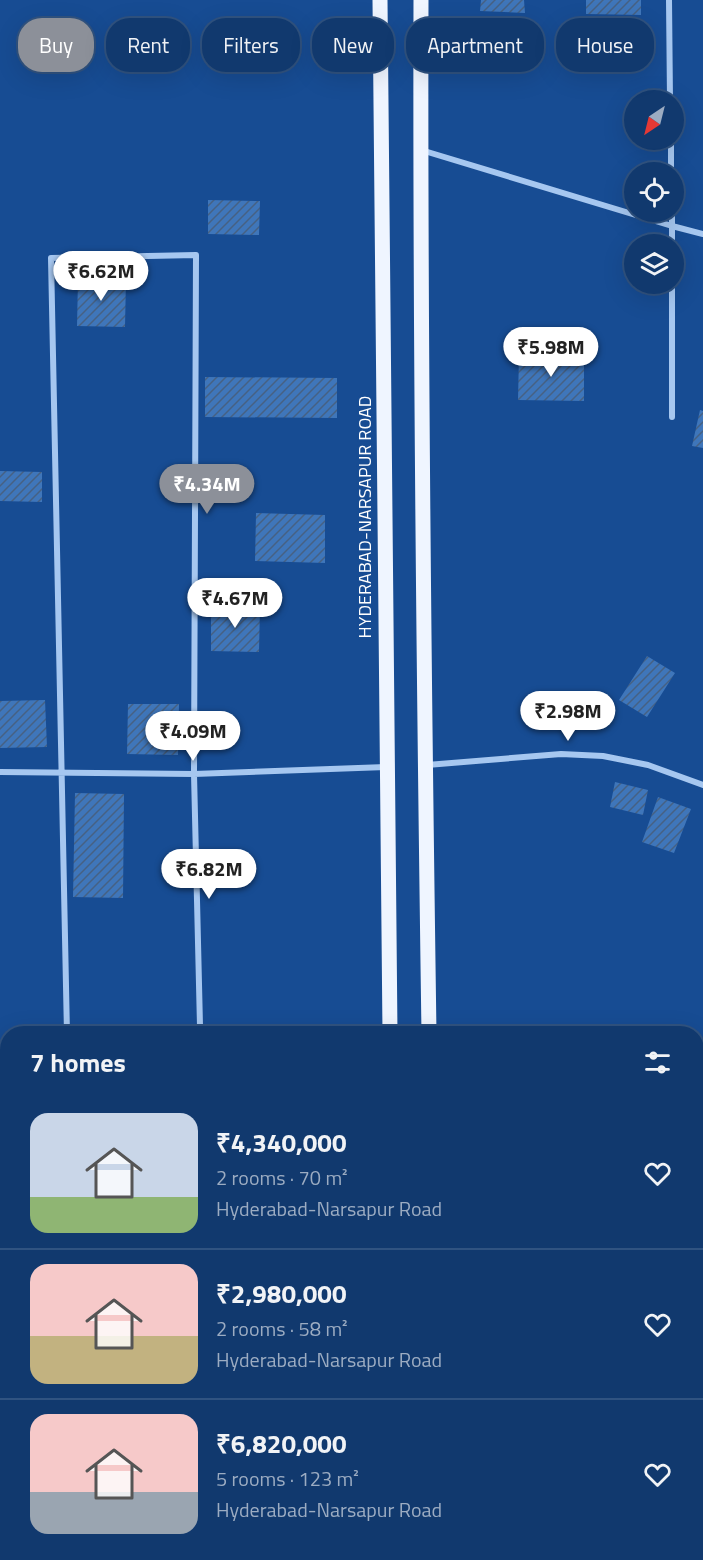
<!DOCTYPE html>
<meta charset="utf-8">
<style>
:root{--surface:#11396e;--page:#1e4476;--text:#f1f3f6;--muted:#9cacc2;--line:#305381;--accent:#8c9099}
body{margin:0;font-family:"Titillium Web",sans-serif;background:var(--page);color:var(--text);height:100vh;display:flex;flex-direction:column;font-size:22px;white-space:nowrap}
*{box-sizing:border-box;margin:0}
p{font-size:20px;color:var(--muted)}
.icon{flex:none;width:33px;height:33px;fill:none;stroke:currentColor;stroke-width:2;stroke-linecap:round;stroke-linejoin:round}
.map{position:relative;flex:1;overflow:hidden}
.sheet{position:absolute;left:0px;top:1026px;width:704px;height:534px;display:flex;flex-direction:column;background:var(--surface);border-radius:24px 24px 0 0;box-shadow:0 6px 24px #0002,0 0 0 2px var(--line)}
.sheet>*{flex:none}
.guide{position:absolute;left:18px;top:18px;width:668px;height:54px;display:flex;gap:12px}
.needle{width:39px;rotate:215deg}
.tools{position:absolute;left:624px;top:90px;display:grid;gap:12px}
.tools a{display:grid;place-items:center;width:60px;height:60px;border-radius:50%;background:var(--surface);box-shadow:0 6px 24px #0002,0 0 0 2px var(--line);font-size:30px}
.price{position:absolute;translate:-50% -51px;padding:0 14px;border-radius:21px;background:#fff;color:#222;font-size:20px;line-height:39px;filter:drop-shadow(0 2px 3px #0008)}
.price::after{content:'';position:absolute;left:50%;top:36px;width:18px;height:14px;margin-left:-9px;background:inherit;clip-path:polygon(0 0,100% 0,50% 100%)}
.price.active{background:var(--accent);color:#fff}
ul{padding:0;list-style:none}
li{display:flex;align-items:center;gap:18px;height:150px;padding:0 30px}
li+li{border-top:2px solid var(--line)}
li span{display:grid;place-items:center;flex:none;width:168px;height:120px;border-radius:18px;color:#555}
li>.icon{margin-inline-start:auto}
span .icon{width:72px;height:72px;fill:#fffc;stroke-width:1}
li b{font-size:26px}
h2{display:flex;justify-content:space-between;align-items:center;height:72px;padding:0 30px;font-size:26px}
.chip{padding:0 21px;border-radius:24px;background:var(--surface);box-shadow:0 6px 24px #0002,0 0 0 2px var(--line);font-size:21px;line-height:54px}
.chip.active{background:var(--accent);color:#fff}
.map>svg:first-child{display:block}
.building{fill:url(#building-hatch)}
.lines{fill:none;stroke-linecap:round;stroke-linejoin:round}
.lane{stroke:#a6c7f0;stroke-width:4.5}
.street{stroke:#a6c7f0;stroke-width:6}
.primary{stroke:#eff5ff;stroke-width:15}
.labels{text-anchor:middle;stroke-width:4.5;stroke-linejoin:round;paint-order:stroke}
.street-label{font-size:18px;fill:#fff;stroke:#174c93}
</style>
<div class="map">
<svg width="703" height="1560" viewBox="0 0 703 1560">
<defs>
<pattern id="building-hatch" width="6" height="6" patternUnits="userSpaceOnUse" patternTransform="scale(1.5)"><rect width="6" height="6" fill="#3f76ba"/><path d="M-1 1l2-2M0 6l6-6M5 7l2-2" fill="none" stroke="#466183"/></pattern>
</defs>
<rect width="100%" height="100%" fill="#174c93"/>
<!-- building -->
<path class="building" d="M481 0H524L525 13 480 11Z
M586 0H641V15L586 14Z
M208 200 260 201 259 235 208 234Z
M78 278 126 279 125 327 77 326Z
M519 355 584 356V401L518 400Z
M205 377 337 378V418L205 417Z
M700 410 703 411V448L692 446Z
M0 471 42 472V502L0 501Z
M256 513 325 515V563L255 561Z
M211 606 260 607 259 652 211 651Z
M647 656 675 673 647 717 619 700Z
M45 700 47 747 0 748V701Z
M128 704H179L178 755 127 754Z
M615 782 648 790 643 815 610 807Z
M75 793 124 794 123 898 73 897Z
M658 797 691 809 674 853 642 842Z
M551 1552H609L610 1560H552Z"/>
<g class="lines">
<!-- lane -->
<path class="lane" d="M696 1234 703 1253"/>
<!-- street -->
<path class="street" d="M669 0 670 100
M671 140V172
M421 150 672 226 703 234
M672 212V244
M672 417V284
M427 765 561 754 603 756 648 765 703 785
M0 772 194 774 386 767
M67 1034 51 258 196 255 194 774 200 1026
M0 1507H8"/>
<!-- primary -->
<path class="primary" d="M380 0 390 1034
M421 0C420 344 424 689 429 1034
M397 1552V1560
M436 1552 437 1560"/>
</g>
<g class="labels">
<!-- street labels -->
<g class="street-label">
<text transform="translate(365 517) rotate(-90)" y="6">HYDERABAD-NARSAPUR ROAD</text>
</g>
</g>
</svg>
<div class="tools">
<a><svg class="needle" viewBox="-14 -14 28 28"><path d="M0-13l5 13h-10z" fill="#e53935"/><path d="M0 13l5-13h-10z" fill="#9cacc2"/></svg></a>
<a><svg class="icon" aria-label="locate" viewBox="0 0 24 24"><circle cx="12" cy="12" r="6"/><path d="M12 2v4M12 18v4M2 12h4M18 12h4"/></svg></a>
<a><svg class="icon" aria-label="layers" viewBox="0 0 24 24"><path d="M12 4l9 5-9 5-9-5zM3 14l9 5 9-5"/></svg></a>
</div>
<b class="price" style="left:101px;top:302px">₹6.62M</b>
<b class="price" style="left:551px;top:378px">₹5.98M</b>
<b class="price active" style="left:207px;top:515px">₹4.34M</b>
<b class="price" style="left:235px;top:629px">₹4.67M</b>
<b class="price" style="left:568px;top:742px">₹2.98M</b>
<b class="price" style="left:193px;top:762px">₹4.09M</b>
<b class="price" style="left:209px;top:900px">₹6.82M</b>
<div class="guide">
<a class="chip active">Buy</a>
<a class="chip">Rent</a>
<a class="chip">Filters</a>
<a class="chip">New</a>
<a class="chip">Apartment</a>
<a class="chip">House</a>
</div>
<section class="sheet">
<h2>7 homes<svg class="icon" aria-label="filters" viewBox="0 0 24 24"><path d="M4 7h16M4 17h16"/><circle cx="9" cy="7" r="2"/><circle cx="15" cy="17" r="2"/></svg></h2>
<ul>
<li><span style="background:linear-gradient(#c9d6e8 70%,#8fb573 0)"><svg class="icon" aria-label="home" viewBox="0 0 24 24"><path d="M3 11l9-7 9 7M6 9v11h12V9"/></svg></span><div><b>₹4,340,000</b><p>2 rooms · 70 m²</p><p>Hyderabad-Narsapur Road</p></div><svg class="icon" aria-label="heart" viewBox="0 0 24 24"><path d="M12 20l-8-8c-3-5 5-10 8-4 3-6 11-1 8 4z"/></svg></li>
<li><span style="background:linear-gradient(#f6c9c9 60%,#c2b280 0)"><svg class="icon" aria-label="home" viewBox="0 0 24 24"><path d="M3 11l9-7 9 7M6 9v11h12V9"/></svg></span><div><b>₹2,980,000</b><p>2 rooms · 58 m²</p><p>Hyderabad-Narsapur Road</p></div><svg class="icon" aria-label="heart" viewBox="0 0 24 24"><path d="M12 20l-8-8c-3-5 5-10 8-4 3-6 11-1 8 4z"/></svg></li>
<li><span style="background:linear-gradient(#f6c9c9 65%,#9aa5b1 0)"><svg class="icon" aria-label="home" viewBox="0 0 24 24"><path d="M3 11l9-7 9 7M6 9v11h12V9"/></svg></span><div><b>₹6,820,000</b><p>5 rooms · 123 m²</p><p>Hyderabad-Narsapur Road</p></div><svg class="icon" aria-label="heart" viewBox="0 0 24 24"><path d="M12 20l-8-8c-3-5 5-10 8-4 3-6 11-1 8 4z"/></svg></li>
</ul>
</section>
</div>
